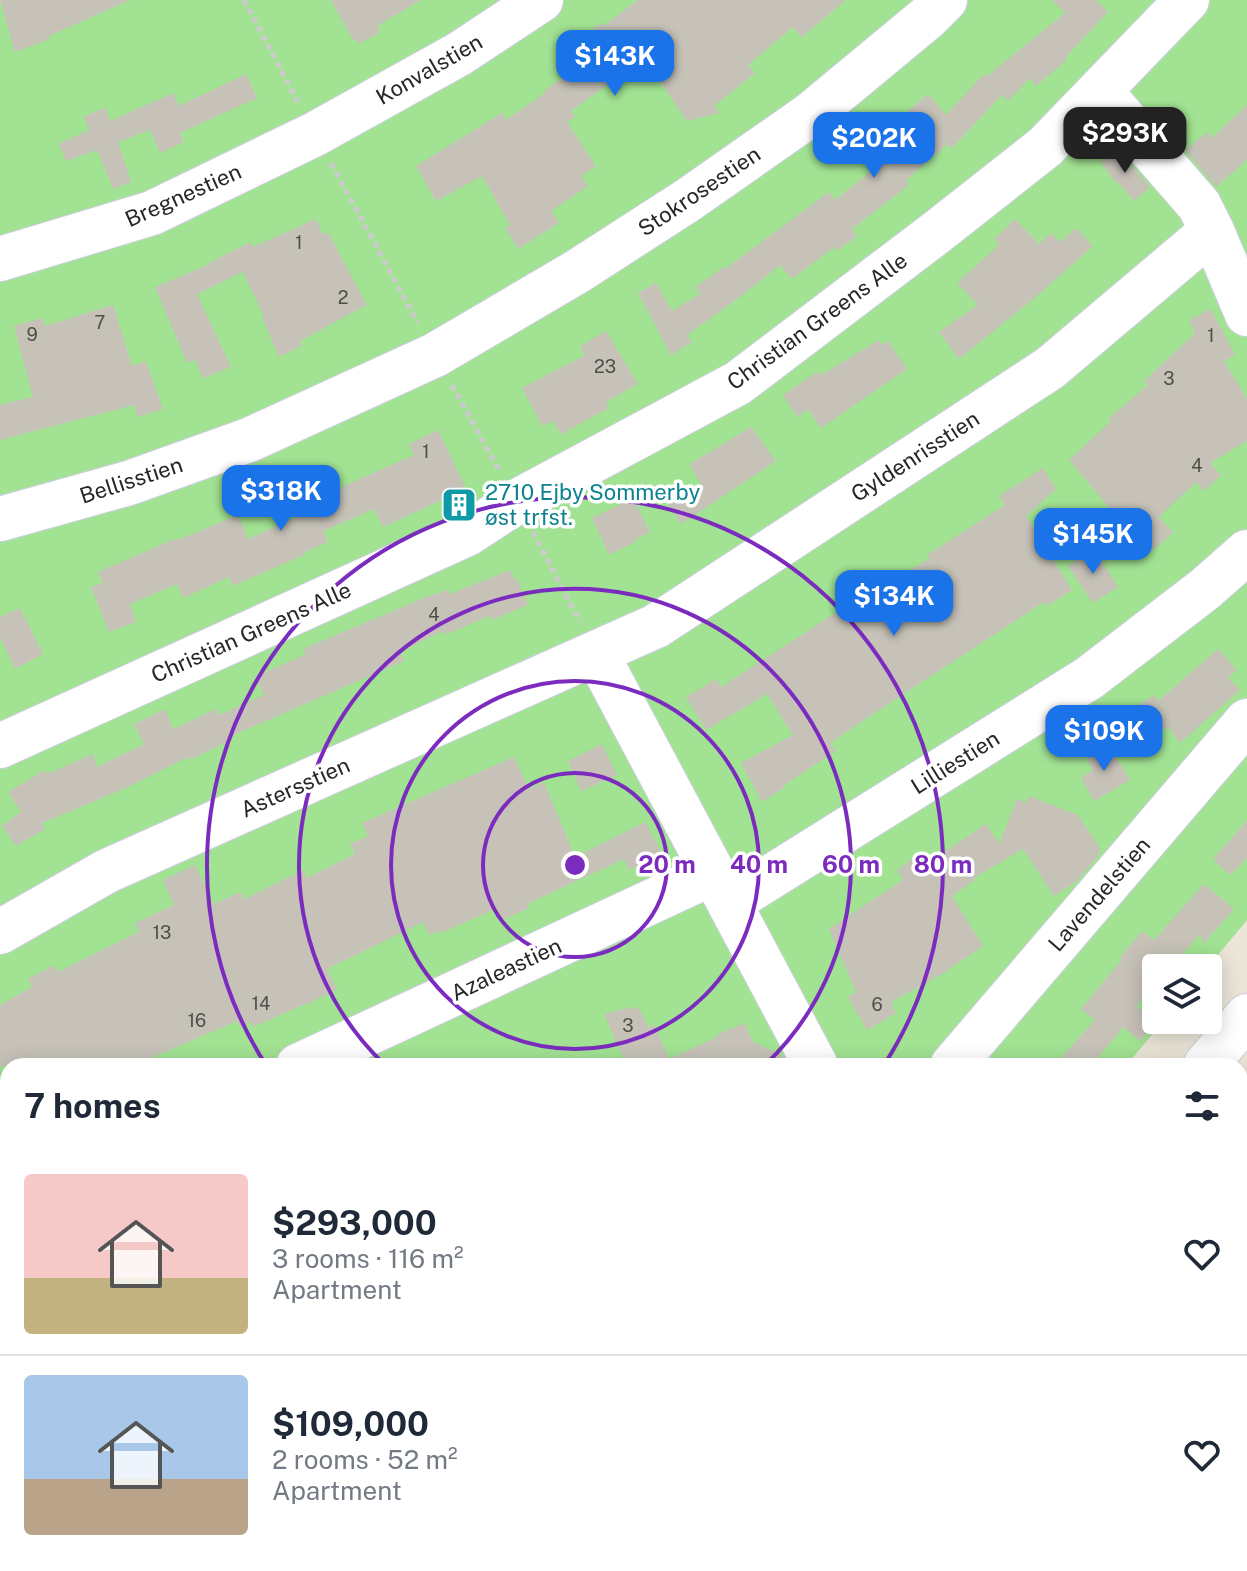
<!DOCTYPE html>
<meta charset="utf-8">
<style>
:root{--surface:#fff;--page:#f6f6f7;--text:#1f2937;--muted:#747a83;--line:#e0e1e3;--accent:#1a73e8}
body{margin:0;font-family:"Public Sans",sans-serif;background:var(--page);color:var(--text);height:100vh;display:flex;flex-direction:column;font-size:30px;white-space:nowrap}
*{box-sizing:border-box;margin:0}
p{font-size:26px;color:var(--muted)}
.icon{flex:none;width:44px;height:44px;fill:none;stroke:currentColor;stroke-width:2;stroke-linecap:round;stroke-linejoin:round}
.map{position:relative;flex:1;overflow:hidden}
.side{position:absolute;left:0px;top:1058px;width:1248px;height:514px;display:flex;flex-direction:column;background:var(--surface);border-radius:24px 24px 0 0;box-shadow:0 4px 20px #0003}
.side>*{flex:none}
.fabs{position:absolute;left:1142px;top:954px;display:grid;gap:16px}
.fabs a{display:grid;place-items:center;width:80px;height:80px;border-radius:8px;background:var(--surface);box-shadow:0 4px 20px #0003;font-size:40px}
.price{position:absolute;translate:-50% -68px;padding:0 18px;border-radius:16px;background:var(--accent);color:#fff;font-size:26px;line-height:52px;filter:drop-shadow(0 2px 4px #0008)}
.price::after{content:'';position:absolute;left:50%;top:48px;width:24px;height:18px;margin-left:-12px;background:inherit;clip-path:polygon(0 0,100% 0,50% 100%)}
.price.active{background:#222;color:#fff}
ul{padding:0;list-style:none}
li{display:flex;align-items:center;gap:24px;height:200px;padding:0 24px}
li+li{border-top:2px solid var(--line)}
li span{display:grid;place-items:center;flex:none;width:224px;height:160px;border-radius:8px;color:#555}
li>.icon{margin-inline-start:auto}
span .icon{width:96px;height:96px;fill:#fffc;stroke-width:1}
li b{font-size:34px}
h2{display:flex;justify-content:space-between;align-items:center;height:96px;padding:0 24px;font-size:34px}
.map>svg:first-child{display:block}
.green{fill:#a2e393}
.building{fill:#c6c2b8}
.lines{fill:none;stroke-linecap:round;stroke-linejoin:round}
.minor-casing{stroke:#cecee1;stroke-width:46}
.path{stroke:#cbcbcb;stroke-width:5;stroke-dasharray:6 4;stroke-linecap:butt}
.minor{stroke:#fff;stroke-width:44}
.ring{fill:none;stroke:#7b2cbf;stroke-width:4}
.labels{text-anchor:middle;stroke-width:7;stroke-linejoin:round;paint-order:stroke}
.number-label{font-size:18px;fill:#4f4e4b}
.street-label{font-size:22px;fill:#272727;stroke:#fff}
.culture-label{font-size:22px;fill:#0d838f;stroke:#fff;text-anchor:start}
.centre{fill:#7b2cbf;stroke:#fff;stroke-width:4}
.ring-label{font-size:24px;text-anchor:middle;font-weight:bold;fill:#7b2cbf;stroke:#fff;stroke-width:7;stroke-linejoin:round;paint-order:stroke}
</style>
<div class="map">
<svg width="1247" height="1571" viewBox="0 0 1247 1571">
<rect width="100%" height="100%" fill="#ebe6d8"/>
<!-- green -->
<path class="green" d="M0 0H1247V920L1207 968H1156V1020H1164L1126 1066H8V1564H322L320 1571H0Z
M1247 1082V1571H1046L1042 1564H1240V1090Z
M387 1564H701L695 1571H394Z
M815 1564H996L983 1571H823Z"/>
<!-- building -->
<path class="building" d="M0 0H130L49 36 50 39 15 52Z
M331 0H421L377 26 380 32 359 44 355 39 353 40Z
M638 0H846L802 37 793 27 748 65 755 73 714 106 719 113 687 121 644 58 571 111 575 117 567 122 596 166 581 176 588 186 551 211 559 223 518 249 505 228 510 225 482 176 436 201 416 166 502 113 506 120 545 93 544 91 590 58 577 41 601 23 603 26Z
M1052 0H1096L1108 12 1065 58 1067 60 1036 86 1030 78 1008 101 1002 95 952 148 948 144 906 180 909 185 852 229 857 236 837 251 834 247 792 279 780 265 744 294 687 335 692 342 671 355 638 293 656 283 672 311 700 294 695 287 724 267 725 269 829 192 835 200 906 143 893 128 905 119 902 116 928 94 946 115 984 74 986 77 1065 13Z
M246 74 257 98 180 133 184 142 160 153 150 130 118 142 131 182 113 189 97 150 66 161 59 144 89 130 84 117 105 107 110 121 173 93 179 106Z
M1247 105V160L1216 187 1185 150 1207 132 1212 138Z
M1117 148 1150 187 1134 201 1118 182 1116 183 1101 162Z
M316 219 323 235 328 232 367 305 300 341 302 346 279 357 262 317 264 316 243 272 197 294 231 367 203 378 195 360 187 363 155 287 210 264V262L251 242 253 247Z
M1015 219 1039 244 1051 233 1060 242 1076 228 1093 246 1031 301 959 359 939 332 978 305 957 283 999 245 994 239Z
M113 305 132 366 146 361 163 409 138 417 134 405 0 440V405L33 397 14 326 43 318 45 326Z
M1211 309 1235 355 1224 361 1247 399V441L1210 463 1221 475 1204 491 1196 482 1159 517 1173 533 1148 554 1069 460 1111 421 1109 418 1148 385 1144 381 1195 333 1189 320Z
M606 331 638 384 606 402 609 408 561 434 553 421 542 426 522 388 585 355 580 346Z
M879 340 882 345 888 341 907 369 821 428 808 409 797 417 783 395 818 371 821 375Z
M751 427 776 461 681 524 668 504 701 484 690 464Z
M438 430 472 501 455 512 448 515 442 500 383 527 374 509 323 531 328 542 303 553 304 555 233 586 229 577 183 598 177 584 130 604 136 622 109 632 91 587 103 583 98 572 177 538 178 540 238 515 248 539 296 517 292 509 414 455 409 444Z
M1043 468 1056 489 1026 516 1072 590 1047 606 1044 602 870 716 830 743 836 751 784 785 785 787 762 802 741 763 793 735 767 694 706 730 686 697 716 679 721 687 879 585 881 588 929 559 927 555 1005 505 999 496Z
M633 498 650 532 636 539 637 541 609 555 592 518Z
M1094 549 1118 587 1093 603 1068 566Z
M510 570 514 579 517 578 528 605 491 620 489 616 445 635 443 631 400 652 404 661 229 737 231 740 189 760 188 757 126 788 42 823 45 829 16 846 2 826 21 812 8 792 45 770 47 774 93 754 97 767 144 744 134 724 165 709 173 729 216 709 219 715 264 695 255 677 306 654 303 649 426 597 448 590 450 594Z
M20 608 43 654 15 669 0 637V617Z
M1218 649 1237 670 1228 677 1240 690 1180 743 1168 727 1151 739 1131 710 1154 695 1158 701Z
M1107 743 1130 780 1094 801 1081 778 1093 770 1085 756Z
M602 744 617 775 581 791 568 761Z
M514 757 529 789 544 782 575 857 645 822 662 854 629 870 624 859 527 904 529 908 500 921 495 909 441 933 440 930 429 935 423 922 327 969 337 989 306 1005 305 1004 253 1027 251 1022 240 1027 237 1021 132 1066H0V1005L32 987 28 979 54 965 58 972 139 932 135 923 174 905 163 880 195 865 213 904 241 892 244 899 304 870 307 878 355 854 350 844 368 836 362 823Z
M1029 796 1078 815 1100 848 1098 856 1077 881 1054 896 1023 849 974 878 975 880 952 896 983 946 942 974 891 1002 896 1013 867 1030 848 997 856 992 829 929 903 880 897 870 917 856 923 866 986 824 999 844 1017 799 1026 803Z
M1247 821V858L1230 875 1213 859Z
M1204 884 1234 909 1203 944V940L1199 935 1177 960 1186 968H1156V984L1136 1006 1156 1022 1140 1041 1123 1027 1091 1066H1054L1095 1020 1081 1009 1122 959 1120 957 1142 931 1154 940Z
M631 1007 632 1010 639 1007 648 1027 654 1025 669 1059 717 1037 716 1035 744 1023 753 1042 782 1055 788 1066H627L604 1014Z"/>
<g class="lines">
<defs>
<path id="minor" d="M1100 91 1199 205 1212 231 1247 314
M0 259 152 213 315 134 459 54 541 0
M0 519 129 483 249 440 435 355 578 271 688 200 811 114 928 17 945 0
M596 653 816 1066
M0 746 467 534 516 502 738 383 937 232 1045 147 1187 0
M729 903 1089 678 1205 589 1247 552
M0 932 107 871 656 626 1050 368 1212 231
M298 1066 713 873
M952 1066 1247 721
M1205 1066 1247 1016
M0 1246 8 1255
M1240 1280 1247 1272
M1240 1338 1247 1346
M1240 1467 1247 1475
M307 1564 314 1571
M787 1564 795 1571
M523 1571 529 1564"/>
</defs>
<!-- minor casing -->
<use href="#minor" class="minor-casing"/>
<!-- path -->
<path class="path" d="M244 0 298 102
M331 163 418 323
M452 385 499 470
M533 532 580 622"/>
<!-- minor -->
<use href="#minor" class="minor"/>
</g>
<!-- distance rings -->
<g class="ring">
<circle cx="575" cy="865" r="92"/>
<circle cx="575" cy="865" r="184"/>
<path d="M385 1065A276 276 0 1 1 765 1065"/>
<path d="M266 1065A368 368 0 1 1 884 1065"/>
</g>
<!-- icons -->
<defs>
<symbol id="building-square" viewBox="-11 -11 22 22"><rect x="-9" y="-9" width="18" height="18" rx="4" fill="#0f9aa8" stroke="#fff"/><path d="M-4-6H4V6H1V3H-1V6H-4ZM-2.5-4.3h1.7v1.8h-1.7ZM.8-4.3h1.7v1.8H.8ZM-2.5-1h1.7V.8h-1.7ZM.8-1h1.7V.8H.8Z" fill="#fff"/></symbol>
</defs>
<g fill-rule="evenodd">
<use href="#building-square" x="439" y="485" width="40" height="40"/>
</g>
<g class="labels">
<!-- number labels -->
<g class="number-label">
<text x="299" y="249">1</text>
<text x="343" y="304">2</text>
<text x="100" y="329">7</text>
<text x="32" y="341">9</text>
<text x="1211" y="342">1</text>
<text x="605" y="373">23</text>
<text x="1169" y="385">3</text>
<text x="426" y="458">1</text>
<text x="1197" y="472">4</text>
<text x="434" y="621">4</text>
<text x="162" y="939">13</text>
<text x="261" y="1010">14</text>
<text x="877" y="1011">6</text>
<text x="197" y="1027">16</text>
<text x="628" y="1032">3</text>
</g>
<!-- street labels -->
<g class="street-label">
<text transform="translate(429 69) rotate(-30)" y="8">Konvalstien</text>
<text transform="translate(699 191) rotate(-34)" y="8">Stokrosestien</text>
<text transform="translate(183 195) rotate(-24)" y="8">Bregnestien</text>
<text transform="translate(817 321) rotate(-36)" y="8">Christian Greens Alle</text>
<text transform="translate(915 456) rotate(-33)" y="8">Gyldenrisstien</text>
<text transform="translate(131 480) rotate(-18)" y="8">Bellisstien</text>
<text transform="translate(251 632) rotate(-24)" y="8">Christian Greens Alle</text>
<text transform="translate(955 762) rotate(-32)" y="8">Lilliestien</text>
<text transform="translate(295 787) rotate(-24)" y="8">Astersstien</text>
<text transform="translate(1099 894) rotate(-49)" y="8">Lavendelstien</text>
<text transform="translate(506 969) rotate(-25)" y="8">Azaleastien</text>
</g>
<!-- culture labels -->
<g class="culture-label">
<text x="485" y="500">2710 Ejby Sommerby<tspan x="485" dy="25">øst trfst.</tspan></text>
</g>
</g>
<circle cx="575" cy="865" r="12" class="centre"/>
<g class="ring-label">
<text x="667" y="873">20 m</text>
<text x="759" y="873">40 m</text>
<text x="851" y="873">60 m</text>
<text x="943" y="873">80 m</text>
</g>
</svg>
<div class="fabs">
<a><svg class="icon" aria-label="layers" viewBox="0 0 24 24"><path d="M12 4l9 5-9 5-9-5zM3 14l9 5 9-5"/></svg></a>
</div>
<b class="price" style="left:615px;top:98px">$143K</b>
<b class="price active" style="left:1125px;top:175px">$293K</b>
<b class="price" style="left:874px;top:180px">$202K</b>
<b class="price" style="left:281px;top:533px">$318K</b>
<b class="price" style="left:1093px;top:576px">$145K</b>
<b class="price" style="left:894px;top:638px">$134K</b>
<b class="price" style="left:1104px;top:773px">$109K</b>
<section class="side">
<h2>7 homes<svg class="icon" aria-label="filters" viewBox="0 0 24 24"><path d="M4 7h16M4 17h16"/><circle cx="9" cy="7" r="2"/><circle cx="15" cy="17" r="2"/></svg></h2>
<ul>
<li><span style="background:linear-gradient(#f6c9c9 65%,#c2b280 0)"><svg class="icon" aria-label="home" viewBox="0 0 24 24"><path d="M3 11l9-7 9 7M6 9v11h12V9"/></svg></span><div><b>$293,000</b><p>3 rooms · 116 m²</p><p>Apartment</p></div><svg class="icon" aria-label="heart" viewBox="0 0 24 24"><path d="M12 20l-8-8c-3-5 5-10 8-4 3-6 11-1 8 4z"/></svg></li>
<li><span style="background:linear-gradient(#a9c7e8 65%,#b9a48a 0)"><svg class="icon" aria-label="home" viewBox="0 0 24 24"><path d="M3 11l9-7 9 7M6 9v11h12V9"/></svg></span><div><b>$109,000</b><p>2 rooms · 52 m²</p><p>Apartment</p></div><svg class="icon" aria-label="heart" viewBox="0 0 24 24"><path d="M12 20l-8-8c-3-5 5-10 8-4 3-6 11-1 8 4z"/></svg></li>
</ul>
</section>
</div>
